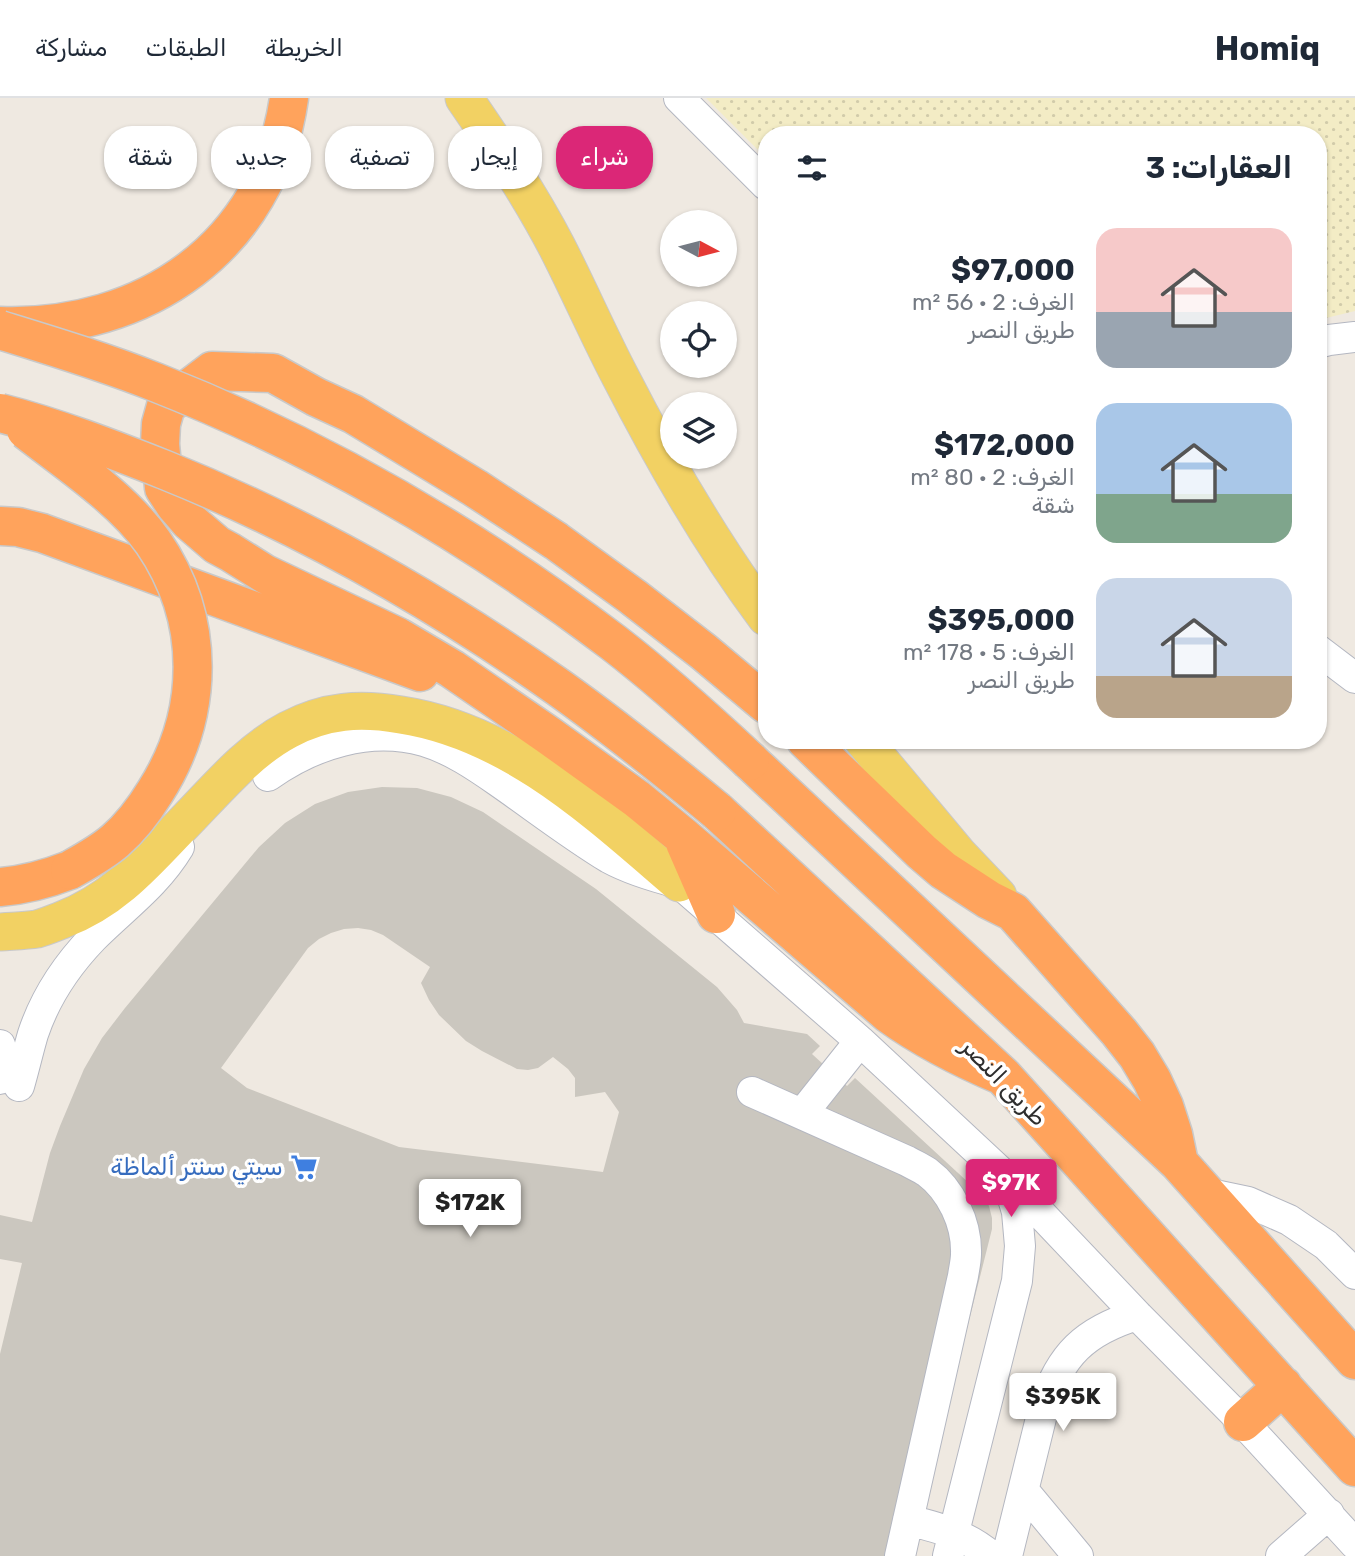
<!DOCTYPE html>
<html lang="ar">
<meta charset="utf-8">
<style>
:root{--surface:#fff;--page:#f6f6f7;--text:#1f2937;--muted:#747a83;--line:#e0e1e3;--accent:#db2777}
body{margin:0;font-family:Rubik,Vazirmatn,sans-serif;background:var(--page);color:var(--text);direction:rtl;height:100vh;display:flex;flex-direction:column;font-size:26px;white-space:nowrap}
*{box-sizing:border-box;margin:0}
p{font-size:23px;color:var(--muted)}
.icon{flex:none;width:38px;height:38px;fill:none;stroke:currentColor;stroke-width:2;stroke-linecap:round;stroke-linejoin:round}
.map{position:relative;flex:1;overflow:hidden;direction:ltr}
.side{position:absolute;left:758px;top:28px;width:569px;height:623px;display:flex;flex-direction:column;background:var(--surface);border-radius:28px;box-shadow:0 2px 5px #0004;direction:rtl}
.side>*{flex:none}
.top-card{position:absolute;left:21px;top:28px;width:632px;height:63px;direction:rtl;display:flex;gap:14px}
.needle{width:46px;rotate:97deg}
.tools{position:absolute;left:660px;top:112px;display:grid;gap:14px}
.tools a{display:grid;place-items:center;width:77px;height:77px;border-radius:50%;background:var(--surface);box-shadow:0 2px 5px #0004;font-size:35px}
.price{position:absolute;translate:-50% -60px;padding:0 16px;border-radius:7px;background:#fff;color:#222;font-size:23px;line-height:46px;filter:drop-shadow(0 2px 4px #0008)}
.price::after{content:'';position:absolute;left:50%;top:42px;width:21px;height:16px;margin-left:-10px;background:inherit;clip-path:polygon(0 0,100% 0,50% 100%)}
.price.active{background:var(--accent);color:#fff}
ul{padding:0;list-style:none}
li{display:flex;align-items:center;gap:21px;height:175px;padding:0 35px}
li span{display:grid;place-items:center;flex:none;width:196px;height:140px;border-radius:21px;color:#555}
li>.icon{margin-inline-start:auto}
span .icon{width:84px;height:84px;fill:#fffc;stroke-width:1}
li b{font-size:30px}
h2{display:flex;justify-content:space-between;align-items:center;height:84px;padding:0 35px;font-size:30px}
.tag{padding:0 24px;border-radius:28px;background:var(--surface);box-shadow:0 2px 5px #0004;font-size:24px;line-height:63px}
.tag.active{background:var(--accent);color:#fff}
header{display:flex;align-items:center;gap:42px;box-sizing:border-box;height:98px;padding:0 35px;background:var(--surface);border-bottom:2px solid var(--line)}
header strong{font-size:33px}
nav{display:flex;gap:38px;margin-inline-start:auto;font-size:24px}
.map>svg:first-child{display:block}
.sand{fill:url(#sand-dots)}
.building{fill:#cbc7bf;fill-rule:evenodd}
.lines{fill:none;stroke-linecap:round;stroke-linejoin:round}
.minor-casing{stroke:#b4b7c1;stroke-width:32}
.major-casing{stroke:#c9c9c9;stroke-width:39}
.highway-casing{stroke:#c9c9c9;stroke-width:41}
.minor{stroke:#fff;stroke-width:30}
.major{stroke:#f2d163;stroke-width:37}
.highway{stroke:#ffa35c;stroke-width:38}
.highway-bridge-casing{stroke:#c9c9c9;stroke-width:41;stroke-linecap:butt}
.highway-bridge{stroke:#ffa35c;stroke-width:38}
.labels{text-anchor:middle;stroke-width:7;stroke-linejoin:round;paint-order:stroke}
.street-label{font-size:24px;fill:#2e2e2e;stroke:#fff}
.shop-label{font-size:24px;fill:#366cbe;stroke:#fff;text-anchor:end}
</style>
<header>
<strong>Homiq</strong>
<nav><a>الخريطة</a><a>الطبقات</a><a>مشاركة</a></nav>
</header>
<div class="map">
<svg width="1355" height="1458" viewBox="0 0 1355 1458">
<defs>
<pattern id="sand-dots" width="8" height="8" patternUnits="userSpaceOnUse" patternTransform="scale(1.75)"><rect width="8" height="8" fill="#f3ecc5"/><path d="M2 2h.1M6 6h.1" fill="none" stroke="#d1cbaa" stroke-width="1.8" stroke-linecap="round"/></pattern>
</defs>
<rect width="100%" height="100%" fill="#efe9e1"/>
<!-- sand -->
<path class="sand" d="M706 0H1355V213L1318 222V37H766V60Z"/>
<!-- building -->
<path class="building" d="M382 689 417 690 451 699 483 714 596 791 717 889 737 912 744 925 807 936 820 948 812 956 847 988 855 980 983 1098 989 1108 992 1120V1131L910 1458H0V1256L22 1165 0 1161V1117L32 1124 50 1055 60 1028 84 971 102 940 125 910 259 749 285 725 315 706 348 694ZM358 830 371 832 383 837 430 869 421 885 429 902 439 917 466 943 482 953 517 971 528 972 538 970 553 959 568 971 575 980V999L605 994 619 1014 603 1074 399 1049 247 990 221 970 308 850 319 841 331 835 344 831Z"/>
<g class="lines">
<defs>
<path id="minor" d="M679 0 766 87
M1318 245 1329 242 1355 239
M1318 552 1355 580
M268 678C313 646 369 628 424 643 451 651 476 668 499 684 535 709 571 737 609 760 631 772 655 779 679 785L860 943 1007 1080 1137 1217 1243 1324 1355 1446
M0 947 4 959 0 981
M19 988C24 971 28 953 33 936 45 900 67 867 93 840 124 809 156 787 179 749
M752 994 907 1063C914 1067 921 1070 927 1074 951 1092 967 1125 966 1156 966 1163 964 1171 963 1178L900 1458
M802 1016 860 943
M1205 1095 1248 1104 1289 1122 1326 1147 1355 1176
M1024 1393 1078 1458
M908 1422C939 1430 967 1437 991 1458
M948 1458 1017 1183 1020 1148 1017 1114 1008 1084
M1007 1458 1044 1308C1060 1257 1085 1233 1137 1217
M1281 1458 1329 1416"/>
<path id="major" d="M464 0C497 48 530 97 557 149 579 192 598 236 620 278 663 362 710 444 766 519
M863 642 959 757 998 798
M0 834C12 833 25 833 37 831 45 829 54 825 62 822 111 804 143 768 178 731 211 698 246 654 288 632 326 612 360 610 401 617 512 634 597 715 679 785"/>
<path id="highway" d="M0 228C145 233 268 148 289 0
M0 428 18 429 42 435 420 574
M766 606 704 554 633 499 556 443 475 390 353 316 316 299 273 275 212 273 166 308 161 326 160 346 164 390 175 407 189 423 217 447 230 454 265 476 398 539 452 571 548 637 637 701 681 737 889 916C925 942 963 961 1003 978
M806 642 922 754 943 772 989 802 1013 814 1119 934 1137 957 1152 982 1164 1008 1173 1036 1179 1065
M750 663 1179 1065 1355 1262
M717 713 1003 978 1355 1369
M685 745 716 816
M0 789C25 787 47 781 70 772
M1243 1324 1283 1288"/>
</defs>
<!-- minor casing -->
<use href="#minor" class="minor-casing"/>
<!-- major casing -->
<use href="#major" class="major-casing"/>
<!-- highway casing -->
<use href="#highway" class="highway-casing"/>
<!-- minor -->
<use href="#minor" class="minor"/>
<!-- major -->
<use href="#major" class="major"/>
<!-- highway -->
<use href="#highway" class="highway"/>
<defs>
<path id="highway-bridge" d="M0 232C52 248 105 264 155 284 320 349 473 438 614 545 662 582 706 622 750 663
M0 315C55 329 112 351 165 372 304 428 436 503 558 589 613 628 665 670 717 713
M26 332C67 364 123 401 153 444 206 521 205 616 155 694 144 712 131 729 115 743 101 755 86 763 70 772"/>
</defs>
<!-- highway-bridge casing -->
<use href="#highway-bridge" class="highway-bridge-casing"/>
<!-- highway-bridge -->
<use href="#highway-bridge" class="highway-bridge"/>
</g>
<!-- icons -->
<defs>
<symbol id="supermarket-bare" viewBox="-9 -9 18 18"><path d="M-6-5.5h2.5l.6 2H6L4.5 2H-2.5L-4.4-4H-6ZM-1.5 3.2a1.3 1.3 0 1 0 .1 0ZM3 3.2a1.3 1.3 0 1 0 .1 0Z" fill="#3f7fe0" stroke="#fff" stroke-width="2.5" paint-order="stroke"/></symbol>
</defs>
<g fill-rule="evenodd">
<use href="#supermarket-bare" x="285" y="1050" width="38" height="38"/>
</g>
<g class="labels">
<!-- street labels -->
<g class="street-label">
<text transform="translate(1004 984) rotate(46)" y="8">طريق النصر</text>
</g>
<!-- shop labels -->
<g class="shop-label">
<text x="283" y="1077">سيتي سنتر ألماظة</text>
</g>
</g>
</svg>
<div class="tools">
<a><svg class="needle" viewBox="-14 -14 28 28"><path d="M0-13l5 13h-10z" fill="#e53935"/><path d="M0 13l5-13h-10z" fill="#747a83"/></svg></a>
<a><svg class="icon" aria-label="locate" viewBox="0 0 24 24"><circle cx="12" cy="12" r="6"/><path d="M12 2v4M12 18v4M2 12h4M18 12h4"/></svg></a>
<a><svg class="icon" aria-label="layers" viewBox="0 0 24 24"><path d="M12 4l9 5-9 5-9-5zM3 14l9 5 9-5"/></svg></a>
</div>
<b class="price active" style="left:1011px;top:1121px">$97K</b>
<b class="price" style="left:470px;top:1141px">$172K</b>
<b class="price" style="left:1063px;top:1335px">$395K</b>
<div class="top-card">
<a class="tag active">شراء</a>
<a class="tag">إيجار</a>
<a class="tag">تصفية</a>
<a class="tag">جديد</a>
<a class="tag">شقة</a>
</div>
<section class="side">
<h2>العقارات: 3<svg class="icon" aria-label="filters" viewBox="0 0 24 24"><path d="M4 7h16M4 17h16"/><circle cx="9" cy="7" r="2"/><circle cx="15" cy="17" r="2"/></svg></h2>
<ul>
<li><span style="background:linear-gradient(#f6c9c9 60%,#9aa5b1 0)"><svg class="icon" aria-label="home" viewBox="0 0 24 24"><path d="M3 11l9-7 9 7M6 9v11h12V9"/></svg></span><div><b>$97,000</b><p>الغرف: 2 · 56 m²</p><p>طريق النصر</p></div></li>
<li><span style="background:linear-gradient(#a9c7e8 65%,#7fa58c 0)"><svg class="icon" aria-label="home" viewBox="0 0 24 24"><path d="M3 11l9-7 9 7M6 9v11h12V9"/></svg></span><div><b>$172,000</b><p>الغرف: 2 · 80 m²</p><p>شقة</p></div></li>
<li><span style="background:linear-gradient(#c9d6e8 70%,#b9a48a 0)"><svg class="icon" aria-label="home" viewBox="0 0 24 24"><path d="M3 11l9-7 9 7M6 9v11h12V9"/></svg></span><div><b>$395,000</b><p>الغرف: 5 · 178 m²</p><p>طريق النصر</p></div></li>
</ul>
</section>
</div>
